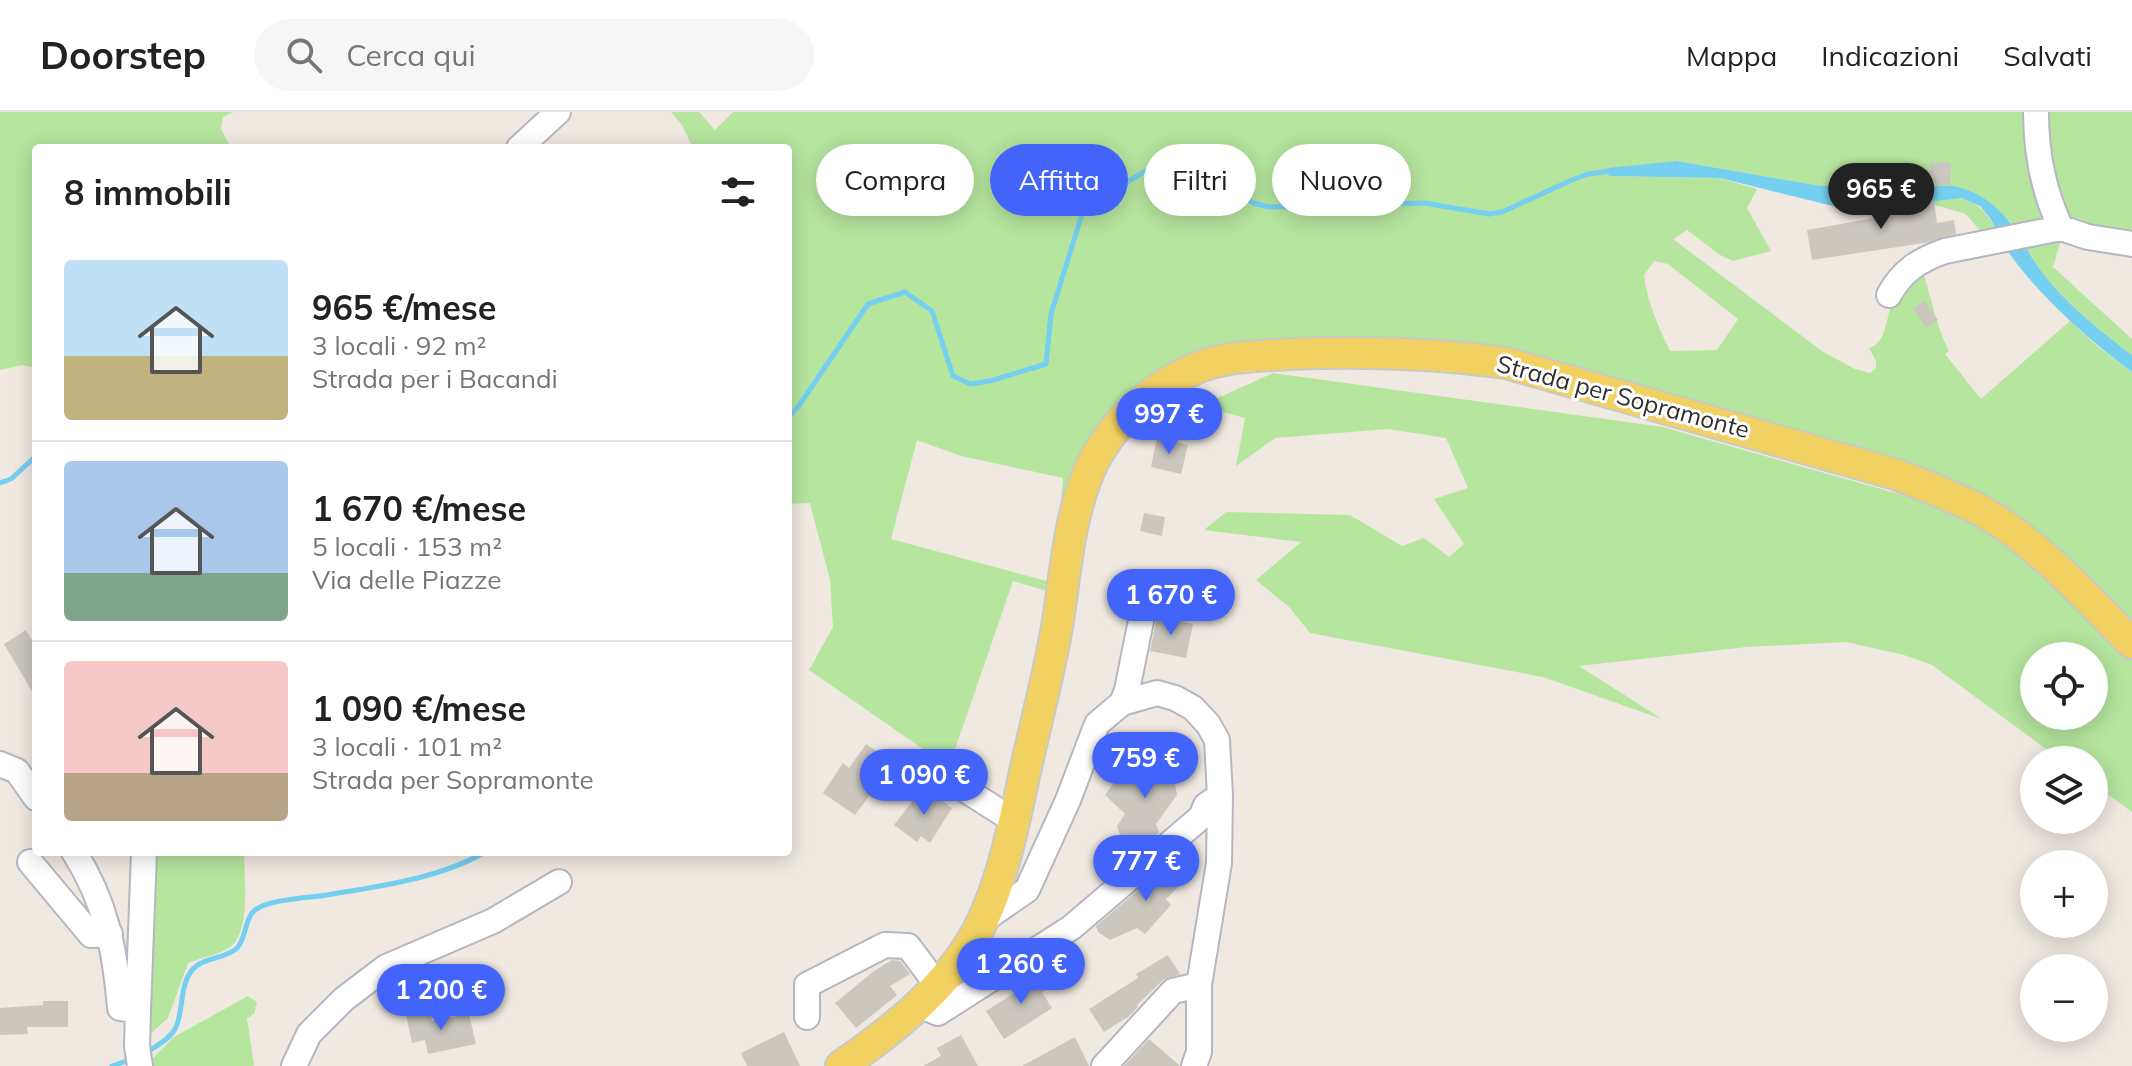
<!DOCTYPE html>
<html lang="it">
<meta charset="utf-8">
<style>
:root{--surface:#fff;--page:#f6f6f6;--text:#222;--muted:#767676;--line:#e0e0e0;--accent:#4264fb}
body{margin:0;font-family:Mulish,sans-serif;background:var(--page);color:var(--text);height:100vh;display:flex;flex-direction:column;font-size:30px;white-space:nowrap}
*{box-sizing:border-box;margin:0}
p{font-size:26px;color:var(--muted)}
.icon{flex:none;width:44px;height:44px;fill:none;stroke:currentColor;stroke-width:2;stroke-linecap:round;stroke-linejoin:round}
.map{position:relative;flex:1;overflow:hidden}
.sheet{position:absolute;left:32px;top:32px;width:760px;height:712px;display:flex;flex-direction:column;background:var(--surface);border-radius:8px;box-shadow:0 4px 20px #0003}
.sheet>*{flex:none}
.hud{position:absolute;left:816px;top:32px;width:760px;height:72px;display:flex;gap:16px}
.controls{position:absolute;left:2020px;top:530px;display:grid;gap:16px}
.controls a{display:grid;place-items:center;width:88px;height:88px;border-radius:50%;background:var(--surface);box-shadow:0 4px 20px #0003;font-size:40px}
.price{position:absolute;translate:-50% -68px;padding:0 18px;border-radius:28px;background:var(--accent);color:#fff;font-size:26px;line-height:52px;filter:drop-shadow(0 2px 4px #0008)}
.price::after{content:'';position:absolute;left:50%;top:48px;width:24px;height:18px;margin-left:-12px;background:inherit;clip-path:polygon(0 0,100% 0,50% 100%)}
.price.on{background:#222;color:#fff}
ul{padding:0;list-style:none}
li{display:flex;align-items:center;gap:24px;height:200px;padding:0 32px}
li+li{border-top:2px solid var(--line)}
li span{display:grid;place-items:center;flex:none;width:224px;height:160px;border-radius:8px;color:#555}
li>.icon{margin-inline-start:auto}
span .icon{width:96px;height:96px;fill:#fffc;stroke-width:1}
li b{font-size:34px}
h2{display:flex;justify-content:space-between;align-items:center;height:96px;padding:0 32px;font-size:34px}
.tag{padding:0 28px;border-radius:36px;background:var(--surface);box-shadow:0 4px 20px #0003;font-size:28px;line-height:72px}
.tag.on{background:var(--accent);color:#fff}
header{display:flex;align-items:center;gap:48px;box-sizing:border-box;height:112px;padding:0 40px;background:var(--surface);border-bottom:2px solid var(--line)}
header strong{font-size:38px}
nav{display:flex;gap:44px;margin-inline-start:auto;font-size:28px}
.search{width:560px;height:72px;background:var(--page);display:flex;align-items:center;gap:20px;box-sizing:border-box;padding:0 28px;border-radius:44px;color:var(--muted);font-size:30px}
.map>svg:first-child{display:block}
.green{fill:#b6e59e;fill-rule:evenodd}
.water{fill:#75cff0}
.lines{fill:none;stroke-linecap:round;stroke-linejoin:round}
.stream{stroke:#75cff0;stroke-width:5}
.building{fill:#cbc7bf}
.minor-casing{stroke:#b4b7c1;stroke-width:28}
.major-casing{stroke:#c9c9c9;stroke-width:34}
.minor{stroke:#fff;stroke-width:24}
.major{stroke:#f2d163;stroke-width:30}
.labels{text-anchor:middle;stroke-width:6;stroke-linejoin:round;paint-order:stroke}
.street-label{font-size:24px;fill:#2e2e2e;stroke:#fff}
</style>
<header>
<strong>Doorstep</strong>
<div class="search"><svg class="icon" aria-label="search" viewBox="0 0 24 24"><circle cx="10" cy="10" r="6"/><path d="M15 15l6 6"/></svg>Cerca qui</div>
<nav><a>Mappa</a><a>Indicazioni</a><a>Salvati</a></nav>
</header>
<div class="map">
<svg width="2132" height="954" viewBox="0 0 2132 954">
<rect width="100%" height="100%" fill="#efe9e1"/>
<!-- green -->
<path class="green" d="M0 0H233L223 5 221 17 231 36H36V256L22 253 0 258Z
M671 0H699L715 18 733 0H2031L2049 111 2016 118 2009 108 1954 74H1821L1677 49 1605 60 1611 64 1720 66 1757 77 1747 96 1771 139 1733 149 1720 143 1687 118 1673 127 1823 240 1855 257 1870 261 1876 256V249L1869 236C1887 231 1886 205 1892 191 1897 177 1911 165 1921 154 1931 182 1935 213 1949 239L1945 242 1981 287 2070 209 2098 235 2132 260V518L2007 407 1539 248 1318 231 1138 278 1054 481 1013 469 949 655 809 558 833 515 830 468 810 391 788 392V36H693L682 13ZM1654 149 1668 152 1738 207 1717 238 1670 239C1658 214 1647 190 1644 163ZM917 328 961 344 1063 366 1054 471 891 427Z
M2042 0H2132V128L2064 109Z
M1959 86C1980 91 1988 102 1998 121L1984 123 1966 102 1935 93 1934 88Z
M2062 124 2053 155 2132 227V243C2091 212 2047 177 2023 130Z
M1273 261 1663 315 1934 392 1988 415 2132 546V700L2094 672V648H2061L1932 553 1904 543 1846 530 1747 535 1579 554 1662 607 1543 565 1310 521 1290 496 1256 468 1301 430 1204 418 1226 400 1350 403 1402 434 1424 426 1449 445 1464 432 1434 387 1468 376 1446 326 1388 317 1275 326 1236 354 1245 306 1200 294ZM2034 544H2094V604H2034Z
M153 740H244C244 764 251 818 231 834 221 843 201 845 188 851L168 906 148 924Z
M248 884 257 890 254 902 247 906 254 954H152L151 948 174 925Z"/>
<!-- water -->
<path class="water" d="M1677 49 1821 74H1954C1981 80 2000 96 2016 118L1998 121 1990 106 1980 94 1961 86 1853 99 1720 66 1610 64 1604 60 1608 56Z
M2023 130C2047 177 2091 212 2132 243V260C2086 226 2034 180 2003 132Z"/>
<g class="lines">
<!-- stream -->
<path class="stream" d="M788 305 798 295 868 192 905 180 932 199 953 264 970 272 990 269 1046 252 1051 202 1083 99C1122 75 1170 32 1219 45 1240 51 1243 62 1243 83L1253 91 1269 95 1424 91 1489 102 1502 100 1572 68 1588 62 1611 59
M0 371 11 367 36 344
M149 939C159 932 171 926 176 915 184 897 179 873 193 857 204 845 226 847 237 836 247 825 244 807 255 798 270 787 308 786 327 783 379 774 439 767 485 740
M112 954 129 948"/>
</g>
<!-- building -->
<path class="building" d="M1930 51H1951L1950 73 1928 74Z
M1934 88 1937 111 1954 108 1956 122 1924 131 1812 148 1807 118 1874 106 1873 97Z
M1924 189 1938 208 1926 216 1913 197Z
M1157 326 1188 333 1181 362 1151 355Z
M1144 401 1165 405 1162 424 1140 419Z
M1157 504 1193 512 1186 546 1150 539Z
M26 518 31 527 36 524V586L4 532Z
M866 632 902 657 881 687 872 680 855 703 823 681 843 651 849 656Z
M1160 639 1172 645 1178 660 1174 666 1177 683 1156 712 1159 721 1143 734 1123 731 1117 714 1125 702 1105 683 1116 668 1130 670Z
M921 678 929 685 932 681 952 696 930 731 921 724 917 730 894 713Z
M1175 747 1188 749 1190 763 1166 787 1171 793 1145 822 1137 816 1110 828 1098 820 1096 814Z
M1168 843 1180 862 1163 868 1137 893 1138 895 1128 905 1104 920 1089 897 1138 866 1136 862Z
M892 848 900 849 910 862 890 874 897 883 856 916 835 891 874 859Z
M1037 855 1048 876 1042 880 1052 896 1004 927 986 899 1028 872 1023 864Z
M43 889H68V915H27L28 922 0 923V896L43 893Z
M430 898 432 909 469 902 476 932 428 942 425 928 412 931 406 903Z
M784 920 800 954H747L741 941Z
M961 923 978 954H923L941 944 937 936Z
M1075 925 1089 954H1022Z
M1149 927 1179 953V954H1124Z"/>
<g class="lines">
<defs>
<path id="minor" d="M2036 0C2036 42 2043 79 2061 116L2088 125 2132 132
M519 36 558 0
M1889 183C1902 159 1919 148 1945 139L2061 116
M1122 591 1127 578 1145 489
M0 652 17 659 36 686
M931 656 1016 710
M74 740C106 790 115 838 120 896L138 898
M30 750 91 823 110 822
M982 809 1027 778 1068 688 1097 612 1122 591 1157 581 1175 586 1193 596 1208 612 1217 628 1220 684 1219 751 1199 873V940L1194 954
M919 893 938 901 1072 815 1201 705 1206 693 1220 684
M807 905V873L885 833 908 834 938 874
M140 954 137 934 138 898 144 740
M294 954 309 922 344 887 386 855 493 809 559 770
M1104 954 1173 879 1199 873"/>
<path id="major" d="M841 954C895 917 955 869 983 808 1006 758 1015 704 1027 651 1037 606 1049 561 1057 515 1065 466 1068 413 1086 367 1105 315 1154 271 1205 253 1232 244 1261 244 1289 242 1362 239 1434 241 1506 251L1895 362C1924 373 1952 384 1980 398 2038 431 2085 484 2132 531"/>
</defs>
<!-- minor casing -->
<use href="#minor" class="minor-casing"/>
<!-- major casing -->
<use href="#major" class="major-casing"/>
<!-- minor -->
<use href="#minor" class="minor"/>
<!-- major -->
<use href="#major" class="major"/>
</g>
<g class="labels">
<!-- street labels -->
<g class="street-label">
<text transform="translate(1623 285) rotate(15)" y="8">Strada per Sopramonte</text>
</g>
</g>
</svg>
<div class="controls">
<a><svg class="icon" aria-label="locate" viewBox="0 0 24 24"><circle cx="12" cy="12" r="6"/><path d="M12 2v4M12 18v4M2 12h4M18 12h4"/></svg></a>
<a><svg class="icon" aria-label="layers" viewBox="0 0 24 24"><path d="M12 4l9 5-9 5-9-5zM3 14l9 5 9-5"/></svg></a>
<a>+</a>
<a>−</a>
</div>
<b class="price on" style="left:1881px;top:119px">965 €</b>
<b class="price" style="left:1169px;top:344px">997 €</b>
<b class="price" style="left:1171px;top:525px">1 670 €</b>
<b class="price" style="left:1145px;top:688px">759 €</b>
<b class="price" style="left:924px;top:705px">1 090 €</b>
<b class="price" style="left:1146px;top:791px">777 €</b>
<b class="price" style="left:1021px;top:894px">1 260 €</b>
<b class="price" style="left:441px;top:920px">1 200 €</b>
<div class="hud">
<a class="tag">Compra</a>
<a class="tag on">Affitta</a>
<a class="tag">Filtri</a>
<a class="tag">Nuovo</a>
</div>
<section class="sheet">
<h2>8 immobili<svg class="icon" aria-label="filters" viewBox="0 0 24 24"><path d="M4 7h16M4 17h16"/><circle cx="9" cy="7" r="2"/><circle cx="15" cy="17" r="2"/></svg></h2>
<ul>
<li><span style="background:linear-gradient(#bfe0f5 60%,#c2b280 0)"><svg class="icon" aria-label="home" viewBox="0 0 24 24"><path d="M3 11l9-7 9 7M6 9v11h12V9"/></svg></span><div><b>965 €/mese</b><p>3 locali · 92 m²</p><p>Strada per i Bacandi</p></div></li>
<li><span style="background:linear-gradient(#a9c7e8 70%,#7fa58c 0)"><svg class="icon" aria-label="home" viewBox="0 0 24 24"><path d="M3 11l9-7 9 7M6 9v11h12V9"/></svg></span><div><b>1 670 €/mese</b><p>5 locali · 153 m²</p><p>Via delle Piazze</p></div></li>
<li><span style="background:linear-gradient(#f6c9c9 70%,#b9a48a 0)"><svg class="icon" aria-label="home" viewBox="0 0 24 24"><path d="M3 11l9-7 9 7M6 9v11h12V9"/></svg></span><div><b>1 090 €/mese</b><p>3 locali · 101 m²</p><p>Strada per Sopramonte</p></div></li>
</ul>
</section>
</div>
